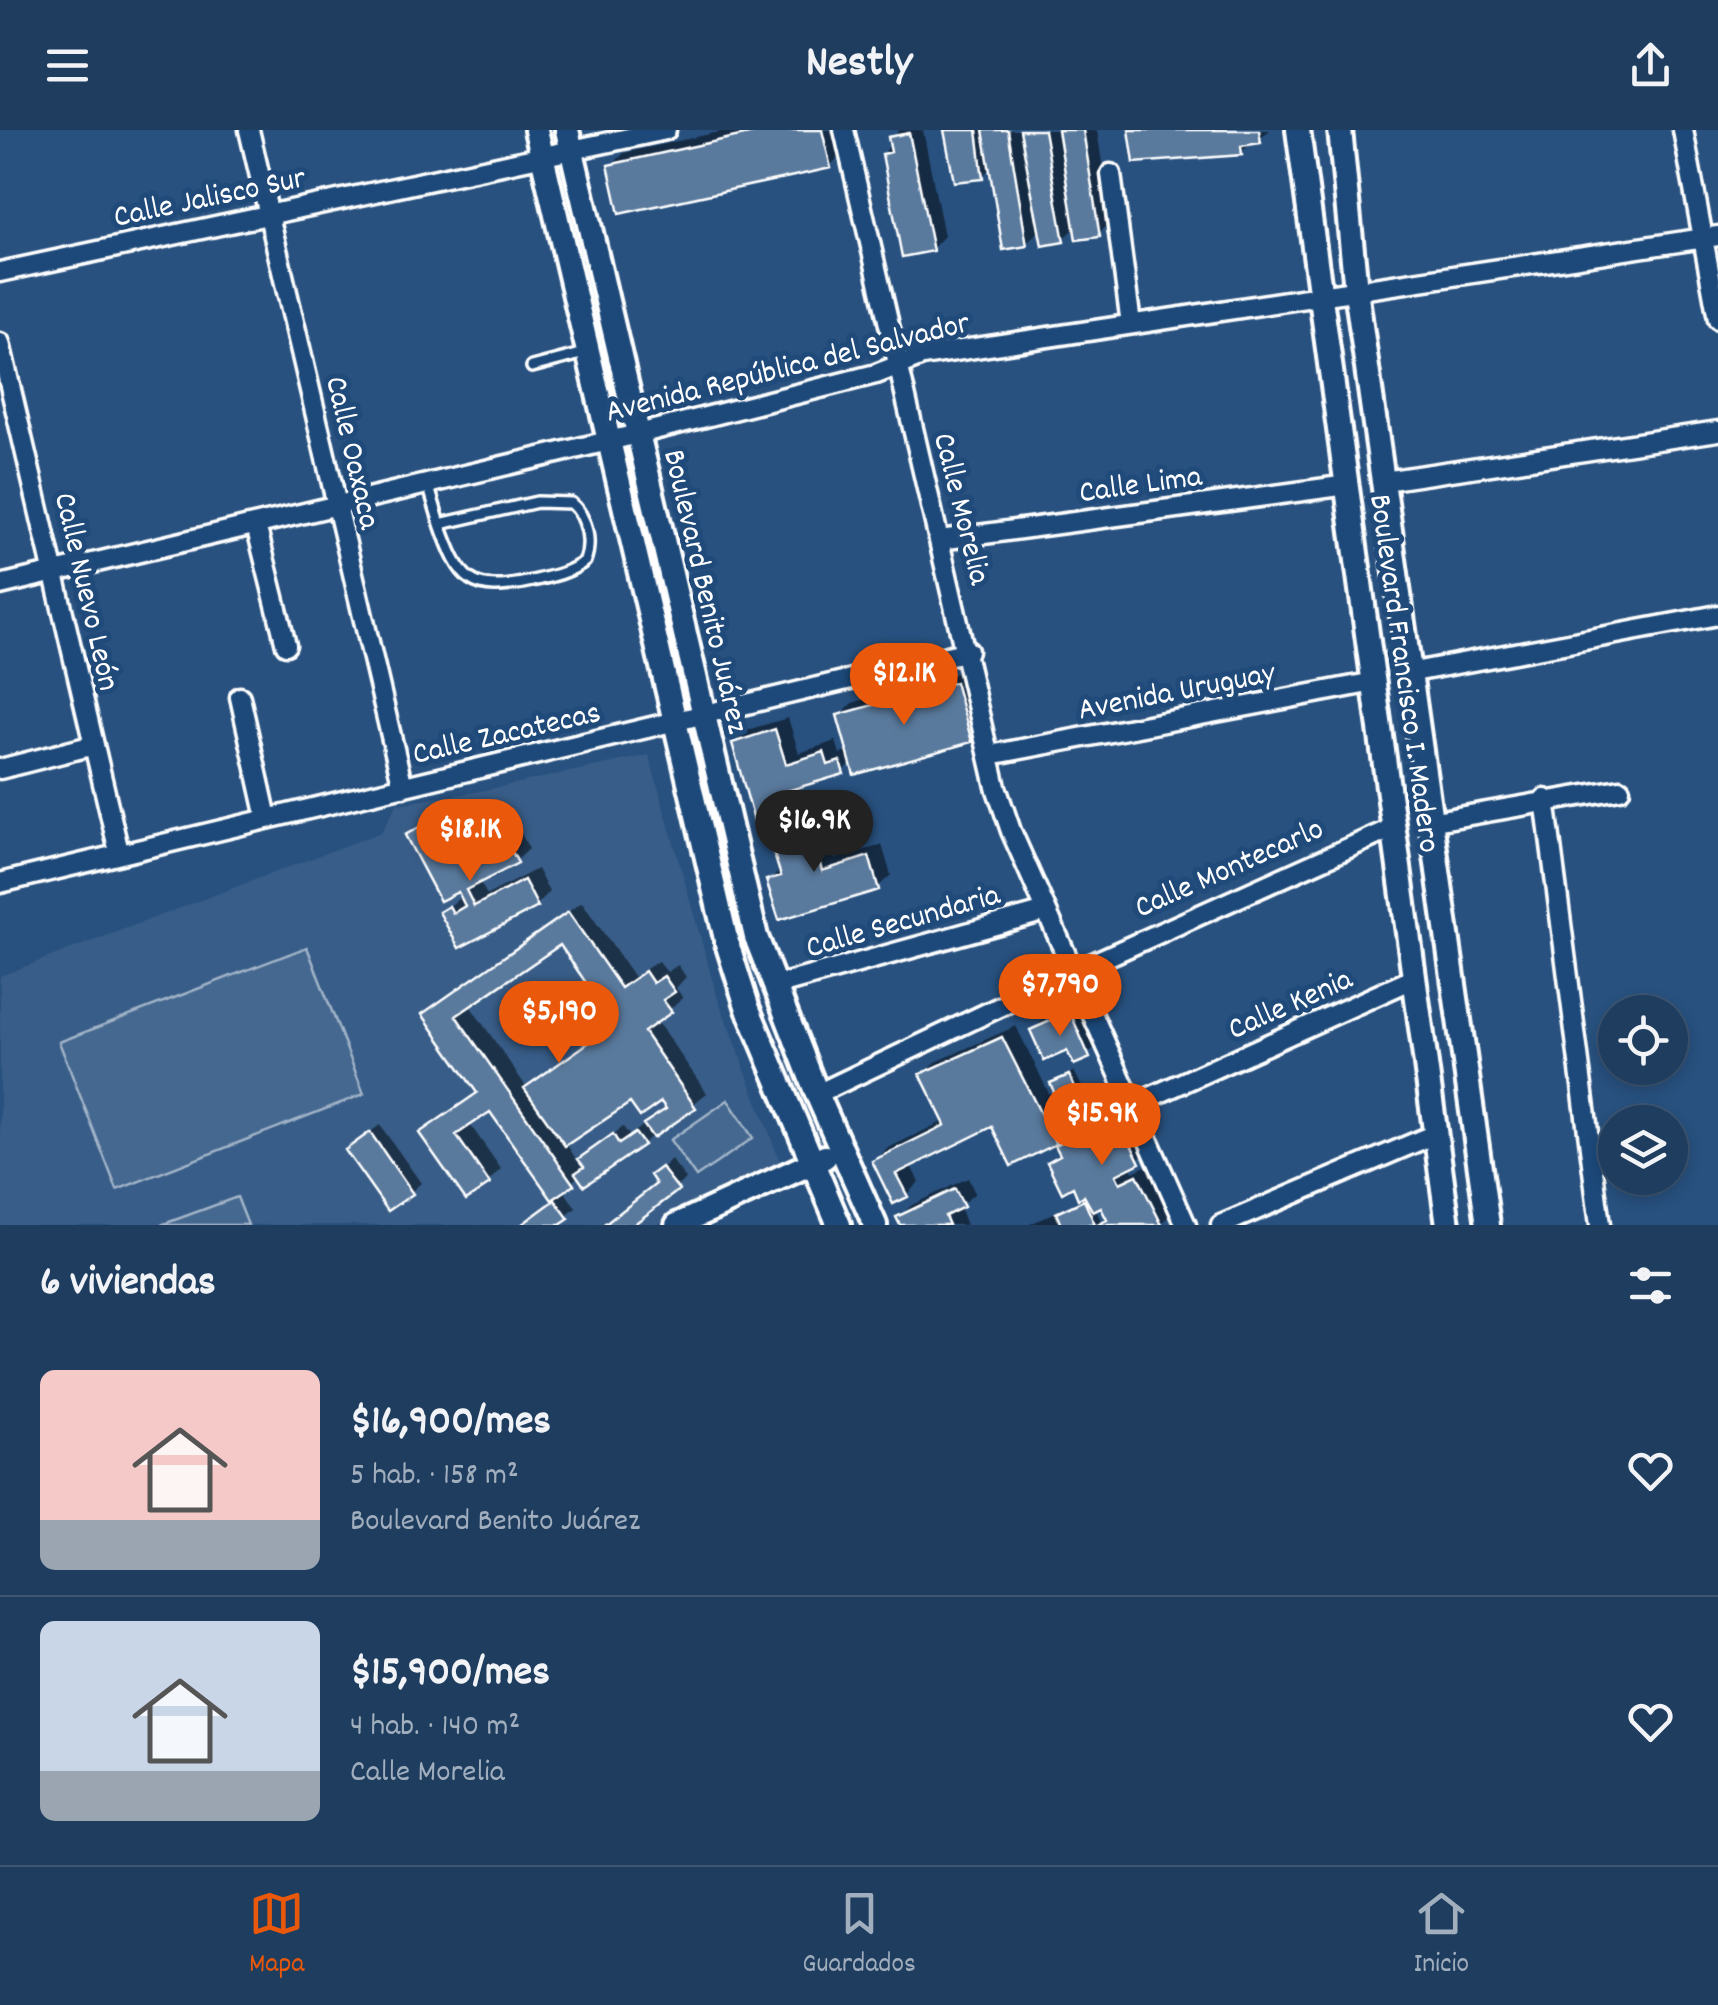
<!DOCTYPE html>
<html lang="es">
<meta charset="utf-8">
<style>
:root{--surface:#1e3d5f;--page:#2b4868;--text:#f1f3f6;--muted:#a1aebd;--line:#3c5674;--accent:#ea580c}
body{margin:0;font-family:Dekko,sans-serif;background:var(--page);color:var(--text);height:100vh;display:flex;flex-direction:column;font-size:38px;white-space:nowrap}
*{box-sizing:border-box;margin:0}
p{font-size:32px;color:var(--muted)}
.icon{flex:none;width:55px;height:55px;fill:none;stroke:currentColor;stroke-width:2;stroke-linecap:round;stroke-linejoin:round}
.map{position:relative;height:1095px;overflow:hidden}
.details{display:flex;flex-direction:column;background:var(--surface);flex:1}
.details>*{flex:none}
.controls{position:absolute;left:1598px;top:865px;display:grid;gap:20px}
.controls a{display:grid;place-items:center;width:90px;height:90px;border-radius:50%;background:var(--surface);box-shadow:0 5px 15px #0003,0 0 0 2px var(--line);font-size:50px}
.price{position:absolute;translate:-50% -85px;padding:0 22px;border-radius:35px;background:var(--accent);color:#fff;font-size:32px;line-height:65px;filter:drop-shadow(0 2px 5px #0008)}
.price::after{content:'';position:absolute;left:50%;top:60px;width:30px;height:22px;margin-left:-15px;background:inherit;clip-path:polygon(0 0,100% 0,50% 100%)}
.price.on{background:#222;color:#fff}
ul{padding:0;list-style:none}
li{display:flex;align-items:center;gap:30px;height:250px;padding:0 40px}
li+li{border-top:2px solid var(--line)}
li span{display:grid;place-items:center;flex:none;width:280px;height:200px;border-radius:15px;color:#555}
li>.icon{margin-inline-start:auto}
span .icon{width:120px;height:120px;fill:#fffc;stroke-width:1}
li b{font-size:42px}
h2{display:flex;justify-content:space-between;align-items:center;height:120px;padding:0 40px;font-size:42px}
header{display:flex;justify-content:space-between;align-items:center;height:130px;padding:0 40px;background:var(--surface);font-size:45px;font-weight:800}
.tab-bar{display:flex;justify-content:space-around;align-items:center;height:140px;border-top:2px solid var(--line);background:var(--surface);font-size:28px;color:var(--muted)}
.tab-bar a{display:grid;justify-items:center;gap:5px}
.tab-bar .on{color:var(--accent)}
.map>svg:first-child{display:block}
.built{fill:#375d88}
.green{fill:#446890;stroke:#a2b4c8;stroke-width:2.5}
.shadow{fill:#0007;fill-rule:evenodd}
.building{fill:#5a7a9d;stroke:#fff;stroke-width:2.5}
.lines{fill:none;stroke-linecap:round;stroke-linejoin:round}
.lane-casing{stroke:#fff;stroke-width:16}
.street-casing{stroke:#fff;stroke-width:25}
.secondary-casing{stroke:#fff;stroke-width:30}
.lane{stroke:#1f4a7a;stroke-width:9}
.street{stroke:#1f4a7a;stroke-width:18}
.secondary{stroke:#1f4a7a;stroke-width:22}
.labels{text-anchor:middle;stroke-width:10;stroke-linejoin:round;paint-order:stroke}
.street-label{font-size:32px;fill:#fff;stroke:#1f4a7a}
</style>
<header><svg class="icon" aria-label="menu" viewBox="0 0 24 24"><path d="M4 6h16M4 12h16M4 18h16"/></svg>Nestly<svg class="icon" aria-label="share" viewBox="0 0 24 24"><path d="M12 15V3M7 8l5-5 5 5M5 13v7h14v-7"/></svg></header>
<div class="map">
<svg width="1718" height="1095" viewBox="0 0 1718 1095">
<rect width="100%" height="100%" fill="#28517f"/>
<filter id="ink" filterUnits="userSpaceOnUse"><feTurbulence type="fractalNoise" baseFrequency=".01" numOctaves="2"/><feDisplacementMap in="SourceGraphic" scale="20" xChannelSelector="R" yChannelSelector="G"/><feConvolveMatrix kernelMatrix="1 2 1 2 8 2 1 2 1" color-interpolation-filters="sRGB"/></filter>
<g filter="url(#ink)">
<!-- built -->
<path class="built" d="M649 625 717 866 782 1036 656 1095H0V846L381 702 397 674 481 661Z"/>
<!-- green -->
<path class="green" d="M307 817 364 964 117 1060 59 912Z
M728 970 753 1008 696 1047 670 1010Z
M237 1067 248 1095H161Z"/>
<!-- shadow -->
<path class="shadow" d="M728 0H837L843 23 830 36H611L624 23Z
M899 0H923L944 106 932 119 884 24Z
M948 0H1097L1111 92 1098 104 1076 97 1063 109 1041 99 1026 114 992 37 982 46Z
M1132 0H1270L1241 22Z
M968 540 984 597 971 609 853 631 842 642 787 658 791 672 779 684 735 613 747 600 788 588 799 623 836 611 840 624 850 621 840 586 852 573Z
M446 679 468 721 517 696 529 719 516 731 479 751 487 765 537 739 549 762 537 775 460 815 442 782 462 766 408 705Z
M833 683 838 699 828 708 835 729 882 715 891 745 878 757 769 751 781 739 772 710 785 697Z
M582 772 634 847 658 831 667 842 678 835 686 847 676 858 683 868 656 890 707 963 642 1014 579 1046 563 1059 576 1078 556 1095H522L555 1070 491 978 469 993 501 1039 488 1052 423 1004 479 961 425 884ZM560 811 608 879 596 891 603 902 527 958 469 874ZM631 969H661L667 976 630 1006 623 997 578 1032 565 1012Z
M1080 874 1098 916 1075 932 1068 917 1033 900 1042 891Z
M1016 896 1067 1000 1060 1008 1078 999 1069 981 1082 968 1112 953 1122 973 1109 986 1112 994 1134 983 1151 1018 1130 1035 1133 1042 1150 1034 1174 1082 1160 1095H1028L1088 1067 1050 1033 1061 1021 1058 1015 1065 1007 1012 1033 993 993 910 1034 919 1052 906 1065 875 1031 888 1018 946 990 923 944 936 932ZM1102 1075 1108 1087 1102 1093 1095 1078Z
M1074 941 1082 957 1076 963 1053 953Z
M380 995 421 1053 411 1062 358 1011Z
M671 1029 686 1049 629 1095H607L658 1052 653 1046Z
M968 1048 975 1063 959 1077 966 1095H903L899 1087 912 1075Z"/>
<!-- building -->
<path class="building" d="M767 0H822L831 38 619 84 608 35Z
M944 0H977L983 49 954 52Z
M983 0H1008L1027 116 1003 120Z
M1020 0H1044L1064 112 1042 116Z
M1058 0H1083L1100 107 1076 110Z
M1129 0H1259L1261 13 1241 16 1242 25 1134 33Z
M909 3 933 121 902 127 882 24 891 22 888 7Z
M955 552 972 612 854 645 837 585Z
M775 599 786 634 824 622 828 635 840 631 844 644 773 665 780 687 755 694 732 613Z
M433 690 454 732 504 707 518 733 466 760 474 776 524 750 538 777 459 818 439 782 449 776 453 783 465 776 458 762 440 771 405 705Z
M820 694 826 714 815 717 822 741 869 726 879 760 779 790 766 750 781 746 769 709Z
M568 782 621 858 645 841 653 853 664 846 675 862 663 870 672 882 644 902 696 978 653 1008 643 994 666 979 661 972 640 987 630 973 565 1016 524 958 601 904 592 891 606 882 560 815 456 886 574 1055 552 1070 490 982 456 1005 490 1054 466 1070 419 1003 477 963 422 884Z
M1070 882 1090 928 1074 935 1067 921 1044 931 1030 900Z
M1002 907 1056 1014 1011 1036 992 997 896 1044 908 1067 893 1074 872 1031 945 995 920 944Z
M1069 945 1078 965 1059 973 1050 953Z
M1099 964 1111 988 1095 995 1099 1005 1121 994 1140 1033 1116 1045 1120 1053 1137 1045 1162 1095H1097L1107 1090 1101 1078 1093 1082 1084 1066 1078 1069 1073 1057 1062 1063 1047 1032 1060 1025 1055 1015 1078 1004 1066 980Z
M370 1002 413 1064 388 1081 345 1020Z
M635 1003 644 1015 584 1056 575 1043 584 1037 578 1029 613 1004 619 1014Z
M661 1037 679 1060 633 1095H604L656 1054 650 1045Z
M955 1059 964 1077 945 1086 949 1095H900L896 1087Z
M555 1070 569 1089 560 1095H521Z
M1084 1070 1095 1095H1061L1056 1083Z"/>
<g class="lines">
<defs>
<path id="lane" d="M532 237 585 223
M428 354 440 394 537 372 571 373C587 386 592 412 585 431 570 443 550 447 532 451 470 465 460 451 440 394"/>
<path id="street" d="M249 0 403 657
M844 0 996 657 1011 701 1186 1095
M1683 0 1718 189
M1111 44 1131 194
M0 142 666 0
M0 213 119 722
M1384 351 1718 301
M256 395 286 515
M940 410 1348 355
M0 455 638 304 876 244 922 226 1718 106
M1408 543 1718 485
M240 567 267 688
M990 625 1374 552
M0 639 94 615
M1545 669 1600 1095
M1429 692 1620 659
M0 753 968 521
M775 856 1046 781
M817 964 1073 842 1395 697
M1133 975 1415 848
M1221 1095 1435 1004"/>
<path id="secondary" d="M536 0 727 813 748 879 839 1095
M567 0 756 807 817 964 875 1095
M1298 0 1448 1095
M1340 0 1356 160 1488 1095
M677 1095 825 1027"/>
</defs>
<!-- lane casing -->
<use href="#lane" class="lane-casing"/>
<!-- street casing -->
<use href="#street" class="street-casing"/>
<!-- secondary casing -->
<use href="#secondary" class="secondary-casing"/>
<!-- lane -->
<use href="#lane" class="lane"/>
<!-- street -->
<use href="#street" class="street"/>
<!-- secondary -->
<use href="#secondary" class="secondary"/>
</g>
</g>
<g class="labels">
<!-- street labels -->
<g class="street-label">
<text transform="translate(209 65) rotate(-12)" y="11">Calle Jalisco Sur</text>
<text transform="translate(787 235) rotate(-14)" y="11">Avenida República del Salvador</text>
<text transform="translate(355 322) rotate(77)" y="11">Calle Oaxaca</text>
<text transform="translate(1140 352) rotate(-8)" y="11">Calle Lima</text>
<text transform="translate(964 378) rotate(76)" y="11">Calle Morelia</text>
<text transform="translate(89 461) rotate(77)" y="11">Calle Nuevo León</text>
<text transform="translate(708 461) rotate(77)" y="11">Boulevard Benito Juárez</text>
<text transform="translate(1407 543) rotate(82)" y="11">Boulevard Francisco I. Madero</text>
<text transform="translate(1176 559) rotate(-11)" y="11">Avenida Uruguay</text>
<text transform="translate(506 601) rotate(-13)" y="11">Calle Zacatecas</text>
<text transform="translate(1228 736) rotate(-24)" y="11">Calle Montecarlo</text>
<text transform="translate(902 789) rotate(-16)" y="11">Calle Secundaria</text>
<text transform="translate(1289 872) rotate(-24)" y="11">Calle Kenia</text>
</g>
</g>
</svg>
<div class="controls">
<a><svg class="icon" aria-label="locate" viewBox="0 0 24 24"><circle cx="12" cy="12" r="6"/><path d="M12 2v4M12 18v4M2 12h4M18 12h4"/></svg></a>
<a><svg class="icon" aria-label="layers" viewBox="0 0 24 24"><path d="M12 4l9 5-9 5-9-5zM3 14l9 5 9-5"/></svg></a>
</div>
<b class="price" style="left:904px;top:598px">$12.1K</b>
<b class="price on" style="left:814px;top:745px">$16.9K</b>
<b class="price" style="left:470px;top:754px">$18.1K</b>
<b class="price" style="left:1060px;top:909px">$7,790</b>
<b class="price" style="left:559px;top:936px">$5,190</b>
<b class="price" style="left:1102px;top:1038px">$15.9K</b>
</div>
<section class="details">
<h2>6 viviendas<svg class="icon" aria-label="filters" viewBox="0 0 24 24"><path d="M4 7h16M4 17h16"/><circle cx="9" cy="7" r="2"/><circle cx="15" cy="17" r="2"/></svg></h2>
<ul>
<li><span style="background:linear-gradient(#f6c9c9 75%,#9aa5b1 0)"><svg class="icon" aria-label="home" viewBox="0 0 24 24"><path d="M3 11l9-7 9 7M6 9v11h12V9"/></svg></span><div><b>$16,900/mes</b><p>5 hab. · 158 m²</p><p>Boulevard Benito Juárez</p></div><svg class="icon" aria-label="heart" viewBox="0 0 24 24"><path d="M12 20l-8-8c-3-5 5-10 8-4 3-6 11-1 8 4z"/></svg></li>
<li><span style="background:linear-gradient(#c9d6e8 75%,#9aa5b1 0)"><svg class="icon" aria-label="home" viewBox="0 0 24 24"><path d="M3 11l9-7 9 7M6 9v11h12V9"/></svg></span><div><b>$15,900/mes</b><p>4 hab. · 140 m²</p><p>Calle Morelia</p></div><svg class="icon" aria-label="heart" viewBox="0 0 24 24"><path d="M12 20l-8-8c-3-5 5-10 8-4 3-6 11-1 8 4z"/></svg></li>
</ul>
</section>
<nav class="tab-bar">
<a class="on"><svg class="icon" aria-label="map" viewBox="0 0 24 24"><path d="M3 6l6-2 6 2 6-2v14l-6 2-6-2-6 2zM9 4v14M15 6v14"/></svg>Mapa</a>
<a><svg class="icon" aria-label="saved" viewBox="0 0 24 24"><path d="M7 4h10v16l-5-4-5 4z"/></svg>Guardados</a>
<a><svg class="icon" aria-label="home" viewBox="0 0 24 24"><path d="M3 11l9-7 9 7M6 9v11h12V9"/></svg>Inicio</a>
</nav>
